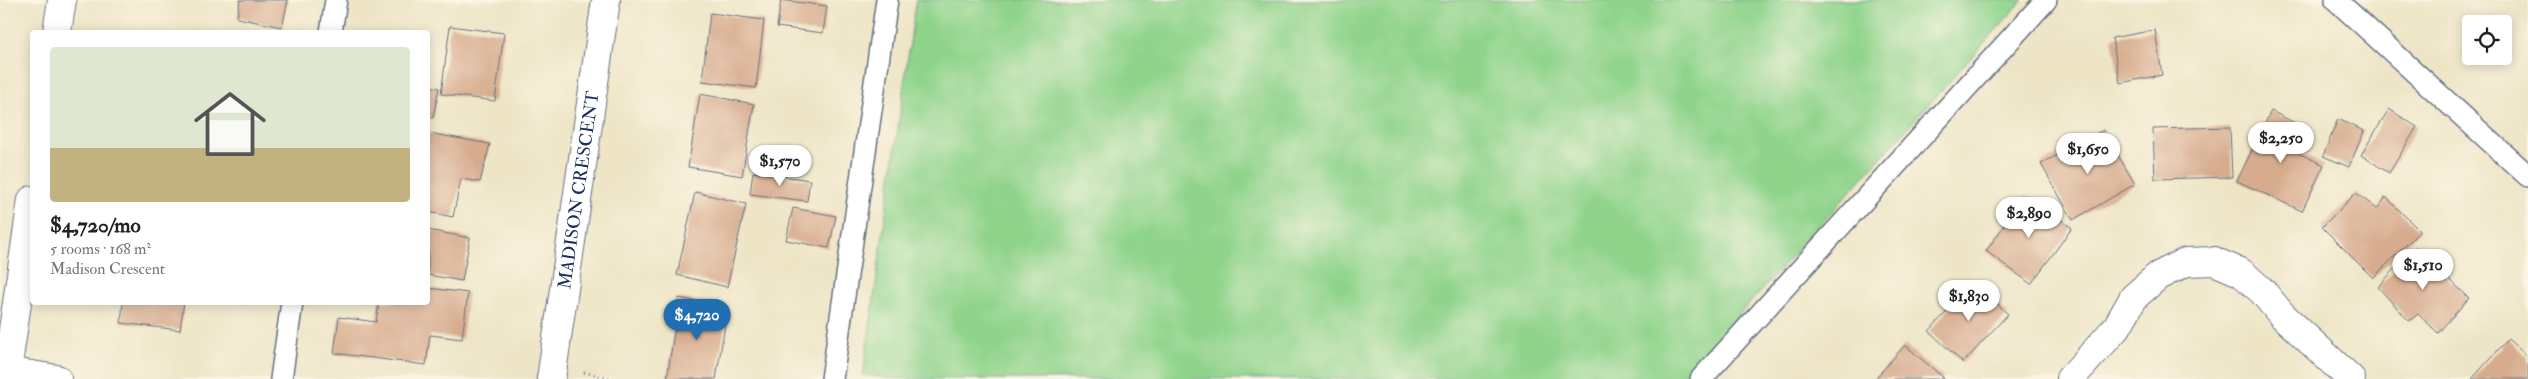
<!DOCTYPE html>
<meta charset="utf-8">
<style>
:root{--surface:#fff;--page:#f2f2f2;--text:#222;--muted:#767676;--line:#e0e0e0;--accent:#1f6fb2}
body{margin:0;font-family:"IM FELL Double Pica",serif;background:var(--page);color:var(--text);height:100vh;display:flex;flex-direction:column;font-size:19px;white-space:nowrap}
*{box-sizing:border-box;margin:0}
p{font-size:16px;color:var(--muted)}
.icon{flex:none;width:28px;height:28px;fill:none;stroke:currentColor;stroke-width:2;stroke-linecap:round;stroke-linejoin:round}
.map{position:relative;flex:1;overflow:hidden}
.side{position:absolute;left:30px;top:30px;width:400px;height:275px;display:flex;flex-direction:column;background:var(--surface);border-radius:5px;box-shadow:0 2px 12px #0003}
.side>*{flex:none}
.controls{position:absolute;left:2462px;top:15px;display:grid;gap:10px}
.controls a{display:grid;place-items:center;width:50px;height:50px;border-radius:5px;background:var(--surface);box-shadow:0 2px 12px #0003;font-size:25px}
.price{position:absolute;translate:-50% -42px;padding:0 11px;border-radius:18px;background:#fff;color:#222;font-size:16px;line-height:32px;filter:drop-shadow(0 1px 2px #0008)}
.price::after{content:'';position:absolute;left:50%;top:30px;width:15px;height:11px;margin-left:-8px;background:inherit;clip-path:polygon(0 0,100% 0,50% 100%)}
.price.current{background:var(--accent);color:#fff}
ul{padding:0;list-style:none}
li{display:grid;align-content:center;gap:10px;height:265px;padding:0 20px}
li+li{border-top:1px solid var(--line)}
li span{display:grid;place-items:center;height:155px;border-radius:5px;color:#555}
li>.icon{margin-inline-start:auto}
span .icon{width:90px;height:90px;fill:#fffc;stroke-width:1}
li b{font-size:21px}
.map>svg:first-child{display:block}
.green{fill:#90d48c;stroke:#568275}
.building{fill:#d7ac8e}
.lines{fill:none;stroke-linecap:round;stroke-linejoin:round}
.service-casing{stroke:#656f82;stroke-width:24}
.minor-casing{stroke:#656f82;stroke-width:30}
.path{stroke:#656f82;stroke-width:3;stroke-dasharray:1 4;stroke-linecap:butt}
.service{stroke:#fff;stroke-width:21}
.minor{stroke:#fff;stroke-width:28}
.labels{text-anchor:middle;stroke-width:5;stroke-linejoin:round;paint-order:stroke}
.street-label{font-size:18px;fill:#1b2f5e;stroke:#fcf5e5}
</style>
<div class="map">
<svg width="2528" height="379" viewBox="0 0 2528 379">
<rect width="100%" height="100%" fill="#fcf5e5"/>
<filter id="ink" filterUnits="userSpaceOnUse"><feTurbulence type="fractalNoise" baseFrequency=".02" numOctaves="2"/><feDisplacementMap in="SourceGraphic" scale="10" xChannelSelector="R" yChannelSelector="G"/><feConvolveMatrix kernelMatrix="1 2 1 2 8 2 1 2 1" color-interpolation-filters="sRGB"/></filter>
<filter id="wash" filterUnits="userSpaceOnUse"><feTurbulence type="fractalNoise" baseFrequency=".0096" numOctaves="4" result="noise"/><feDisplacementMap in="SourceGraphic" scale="20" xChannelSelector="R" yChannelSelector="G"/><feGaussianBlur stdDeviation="1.12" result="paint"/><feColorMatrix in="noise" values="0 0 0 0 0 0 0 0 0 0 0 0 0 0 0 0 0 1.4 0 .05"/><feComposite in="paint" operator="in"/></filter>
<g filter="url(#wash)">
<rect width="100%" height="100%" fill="#eee5c6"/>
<!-- green -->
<path class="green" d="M916 0H2023L1681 379H893L863 375Z"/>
<g id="blocks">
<!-- building -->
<path class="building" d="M240 0H288L282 27 237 18Z
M781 0 827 6 823 33 777 27Z
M710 13 764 20 756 88 702 81Z
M450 26 504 33 495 101 441 94Z
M2155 30 2162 75 2120 83 2112 38Z
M428 86 439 88 433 118 428 117Z
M700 94 754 104 742 176 688 167Z
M2389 109 2417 127 2389 173 2361 155Z
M2271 111 2307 129 2298 153 2324 165 2302 211 2237 181Z
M2338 119 2364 131 2349 167 2323 156Z
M2230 127 2232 177 2155 179 2153 129Z
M2103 130 2135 184 2073 220 2041 164Z
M428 133 490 144 480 182 461 179 453 217 428 212Z
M753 172 810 180 807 201 750 194Z
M695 192 746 204 727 287 677 275Z
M2356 193 2377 209 2386 197 2420 231 2373 278 2322 227Z
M2026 195 2072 228 2031 284 1986 251Z
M793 208 836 216 829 248 786 240Z
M428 230 470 238 462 281 428 275Z
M2416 247 2469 298 2438 333 2418 314 2409 321 2378 287Z
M1974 282 2008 314 1963 363 1929 331Z
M428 288 468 293 462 339 430 335 426 365 334 353 339 317 376 322 379 302H428Z
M679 298 728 307 716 379H667Z
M123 302H184L180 330 121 323Z
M2508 339 2528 357V379H2472Z
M1905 345 1945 379H1875Z"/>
</g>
</g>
<g filter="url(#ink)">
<use href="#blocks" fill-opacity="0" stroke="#656f82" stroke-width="1"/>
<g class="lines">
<defs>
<path id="service" d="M2336 0 2528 176
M331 32 336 0
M281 379 292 302
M832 379 887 0
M1701 379 2046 0"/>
<g id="minor">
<path d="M57 32 62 0"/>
<path d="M0 370 57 379"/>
<path d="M7 371 32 200"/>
<path id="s1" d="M551 379 606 0"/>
<path d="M2070 379 2117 327 2134 297 2158 276 2186 262 2214 261 2242 273 2263 292 2282 315 2351 379"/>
</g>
</defs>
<!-- service casing -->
<use href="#service" class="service-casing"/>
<!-- minor casing -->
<use href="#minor" class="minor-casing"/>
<!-- path -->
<path class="path" d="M584 372 613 379"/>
<!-- service -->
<use href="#service" class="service"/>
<!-- minor -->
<use href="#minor" class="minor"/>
</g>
</g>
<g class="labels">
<!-- street labels -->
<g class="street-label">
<text dy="6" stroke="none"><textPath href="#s1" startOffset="191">MADISON CRESCENT</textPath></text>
</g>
</g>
</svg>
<div class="controls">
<a><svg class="icon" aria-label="locate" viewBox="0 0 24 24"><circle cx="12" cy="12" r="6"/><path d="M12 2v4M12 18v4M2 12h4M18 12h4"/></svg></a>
</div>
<b class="price" style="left:2281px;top:164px">$2,250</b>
<b class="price" style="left:2088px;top:175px">$1,650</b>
<b class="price" style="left:780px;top:187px">$1,570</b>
<b class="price" style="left:2029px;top:239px">$2,890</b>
<b class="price" style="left:2423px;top:291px">$1,510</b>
<b class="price" style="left:1969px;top:322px">$1,830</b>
<b class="price current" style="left:697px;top:341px">$4,720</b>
<section class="side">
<ul>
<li><span style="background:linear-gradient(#dfe7d0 65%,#c2b280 0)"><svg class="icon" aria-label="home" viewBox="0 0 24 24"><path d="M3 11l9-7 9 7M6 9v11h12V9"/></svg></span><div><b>$4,720/mo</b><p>5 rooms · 168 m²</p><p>Madison Crescent</p></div></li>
</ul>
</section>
</div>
